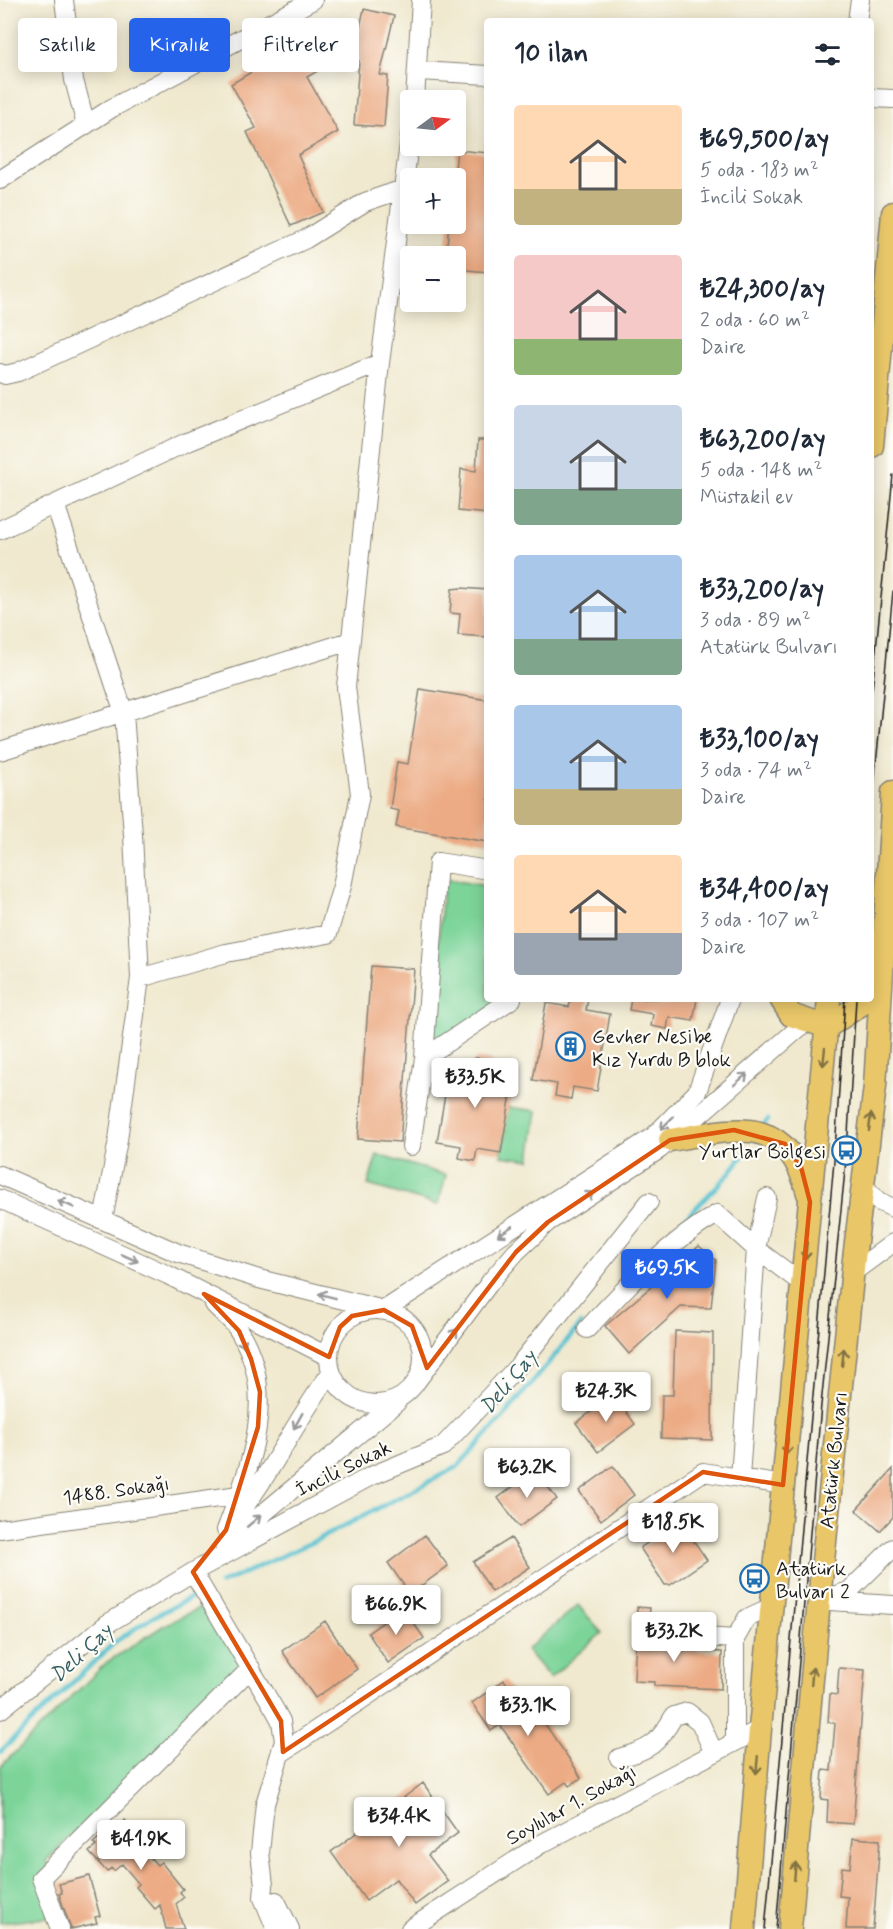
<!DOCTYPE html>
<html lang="tr">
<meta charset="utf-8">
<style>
:root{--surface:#fff;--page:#f6f6f7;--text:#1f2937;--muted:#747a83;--accent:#2563eb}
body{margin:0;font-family:Mynerve,sans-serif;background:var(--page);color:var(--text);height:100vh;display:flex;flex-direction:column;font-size:22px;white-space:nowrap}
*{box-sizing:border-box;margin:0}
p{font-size:20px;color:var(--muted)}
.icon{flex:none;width:33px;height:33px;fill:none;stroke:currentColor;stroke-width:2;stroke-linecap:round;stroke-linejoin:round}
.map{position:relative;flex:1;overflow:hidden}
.side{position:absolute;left:484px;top:18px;width:390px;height:984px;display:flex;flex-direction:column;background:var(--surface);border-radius:6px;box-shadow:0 3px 15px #0003}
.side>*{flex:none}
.banner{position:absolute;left:18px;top:18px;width:376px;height:54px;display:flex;gap:12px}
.needle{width:39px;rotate:75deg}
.tools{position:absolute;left:400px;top:90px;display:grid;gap:12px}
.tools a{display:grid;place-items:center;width:66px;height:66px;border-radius:6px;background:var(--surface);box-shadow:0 3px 15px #0003;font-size:30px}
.price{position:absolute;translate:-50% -51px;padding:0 14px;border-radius:6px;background:#fff;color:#222;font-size:20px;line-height:39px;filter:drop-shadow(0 2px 3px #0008)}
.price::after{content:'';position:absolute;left:50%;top:36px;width:18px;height:14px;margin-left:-9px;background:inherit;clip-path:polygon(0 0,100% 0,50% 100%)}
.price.current{background:var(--accent);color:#fff}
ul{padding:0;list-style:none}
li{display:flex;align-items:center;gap:18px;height:150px;padding:0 30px}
li span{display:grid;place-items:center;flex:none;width:168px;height:120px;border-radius:6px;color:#555}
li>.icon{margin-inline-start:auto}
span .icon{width:72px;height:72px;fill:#fffc;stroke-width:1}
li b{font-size:26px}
h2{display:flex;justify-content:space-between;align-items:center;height:72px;padding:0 30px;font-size:26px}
.pill{padding:0 21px;border-radius:6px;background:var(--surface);box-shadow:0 3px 15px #0003;font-size:21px;line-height:54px}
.pill.current{background:var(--accent);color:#fff}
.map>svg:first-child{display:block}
.green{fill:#7bd499;stroke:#4c785a;stroke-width:1.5}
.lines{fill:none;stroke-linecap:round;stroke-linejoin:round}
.stream{stroke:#57c2d2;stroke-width:4.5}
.building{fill:#ecab84}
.minor-casing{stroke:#868276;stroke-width:20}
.major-casing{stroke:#868276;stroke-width:25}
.minor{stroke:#fff;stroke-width:18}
.major{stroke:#e9c769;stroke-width:22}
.tram{stroke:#1c1c1c;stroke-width:1.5}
.oneway{stroke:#827242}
.oneway2{stroke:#999}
.marked{fill:none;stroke:#de560d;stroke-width:4.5;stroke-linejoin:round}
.labels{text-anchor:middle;stroke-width:4.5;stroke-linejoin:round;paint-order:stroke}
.poi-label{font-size:20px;fill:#1c1c1c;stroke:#fdfcf7;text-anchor:start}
.street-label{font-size:20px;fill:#1c1c1c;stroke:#fdfcf7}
.water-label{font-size:21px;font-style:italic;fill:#345e65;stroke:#fdfcf7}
</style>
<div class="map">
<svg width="893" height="1929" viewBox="0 0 893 1929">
<rect width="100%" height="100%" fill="#fdfcf7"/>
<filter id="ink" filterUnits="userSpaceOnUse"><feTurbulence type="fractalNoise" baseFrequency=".0167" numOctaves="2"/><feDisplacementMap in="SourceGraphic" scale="12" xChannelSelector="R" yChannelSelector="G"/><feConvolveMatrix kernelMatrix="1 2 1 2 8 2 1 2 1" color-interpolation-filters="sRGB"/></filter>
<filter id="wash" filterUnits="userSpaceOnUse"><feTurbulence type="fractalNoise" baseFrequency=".008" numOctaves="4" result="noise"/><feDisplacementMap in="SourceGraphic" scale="24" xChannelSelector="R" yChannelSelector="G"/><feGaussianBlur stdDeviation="1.35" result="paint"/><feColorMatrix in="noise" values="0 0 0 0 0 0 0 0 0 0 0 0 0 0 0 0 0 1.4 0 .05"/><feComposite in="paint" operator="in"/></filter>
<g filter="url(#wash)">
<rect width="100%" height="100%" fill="#f0e9cf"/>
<!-- green -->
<path class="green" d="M444 879 487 886 488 999H507L428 1052Z
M508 1107 537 1111 530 1160 501 1156Z
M377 1155 446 1175 438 1205 368 1185Z
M211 1602 244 1664 47 1860 64 1916 0 1923V1767L107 1662 163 1626Z
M578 1605 602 1633 550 1678 526 1650Z"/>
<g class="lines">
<!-- stream -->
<path class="stream" d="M762 1127 768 1120
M652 1252 728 1175 744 1154
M220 1584 317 1540 457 1467 504 1416 581 1324
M0 1752 115 1642 151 1618 196 1595"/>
</g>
<g id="blocks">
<!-- building -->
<path class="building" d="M364 9 394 16 380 75 388 76 384 127 354 125 359 61 353 59Z
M309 38 326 66 307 77 338 132 298 155 323 212 291 226 247 132 256 128 231 84Z
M457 150 488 153V272L456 269V256H446L449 224H456L454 178Z
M478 440H488V514L458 511 461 469 476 471Z
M461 588 488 590V637L458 635 460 614 450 613 452 589Z
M420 689 488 700V842L396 827 399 811 390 809 397 762 408 764Z
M371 966 414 969 400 1142 358 1139Z
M571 999H588L586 1010 610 1014 597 1091 573 1087 571 1099 555 1096 557 1084 533 1080 546 1003 569 1007Z
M631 999H697L693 1021 669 1017 667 1029 651 1026 653 1014 629 1010Z
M475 1058 492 1060 490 1072 514 1076 501 1153 477 1149 475 1161 459 1158 461 1146 437 1142 450 1065 473 1069Z
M699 1246 716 1260 711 1308 681 1307 629 1354 605 1326Z
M675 1331 713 1333 712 1440 661 1438 662 1395H673Z
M614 1395 635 1424 598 1452 576 1423Z
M613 1466 634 1495 601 1520 579 1491Z
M893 1469V1517L880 1531 856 1510Z
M535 1470 557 1499 519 1527 498 1498Z
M680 1521 707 1560 670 1585H665L640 1548Z
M425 1535 448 1566 410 1594 388 1563Z
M511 1538 530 1567 492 1592 473 1562Z
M637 1607 650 1608 647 1634 649 1648 722 1652 721 1689 654 1686V1682L634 1681Z
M403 1608 424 1638 388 1663 368 1633Z
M325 1621 357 1669 315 1698 282 1651Z
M839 1668 865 1670 853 1824 827 1822 828 1800 821 1799 823 1770 831 1771 835 1723 828 1722 830 1694 837 1695Z
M504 1680 531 1718 538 1714 574 1766 581 1778 569 1786 566 1782 549 1794 500 1725 491 1731 472 1703Z
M423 1783 458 1833 428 1855 448 1881 415 1905 396 1879 366 1901 331 1852Z
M125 1820 142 1840 138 1844 157 1865 161 1862 183 1889 180 1892 184 1897 176 1904 184 1929H166L160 1905 155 1909 136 1887 139 1884 122 1864 114 1871 111 1868 107 1872 89 1852 96 1846 93 1843 115 1824 118 1827Z
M853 1838 880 1840 873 1929H846L848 1897 839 1896 842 1867 850 1868Z
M89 1876 100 1916 95 1917 97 1923 71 1929 59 1894 62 1893 59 1884Z"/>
</g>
</g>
<g filter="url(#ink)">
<use href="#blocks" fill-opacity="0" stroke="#868276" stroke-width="1.5"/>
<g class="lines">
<defs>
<path id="minor" d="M64 0 74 80 86 125
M857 21 860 0
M419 71 488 75
M872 98 893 99
M415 100 421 0
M0 180 112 108 313 0
M0 373 5 375 18 372 306 239 365 202 403 189
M55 504 124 713 133 835 140 978 118 1140 103 1220
M0 530 187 442 380 363
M0 751 350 641
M140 978 226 953 328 934 342 886 360 794 346 687 380 363 411 129
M424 1058 512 999
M411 1146 424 1058 438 862 488 870
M0 1175 178 1253 259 1279 384 1310 653 1137 697 1092 730 999
M863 1185 878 1201 893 1208
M0 1199 168 1275 329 1357
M852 1273 893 1243
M214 1304C222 1313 233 1321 239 1331 279 1395 250 1467 226 1530
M329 1357a47 47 0 1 1 94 0a47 47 0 1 1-94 0Z
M587 1329C626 1287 667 1243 717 1214L756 1249 803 1284
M416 1382 491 1281 516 1252 548 1222 660 1149 807 1021
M740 1478 756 1249 767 1198
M239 1514C274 1469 297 1418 331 1373
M0 1529 239 1495
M224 1546 397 1402
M193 1572 275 1710 281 1721 284 1741 265 1804 260 1853 264 1885 263 1898 276 1929
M819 1600 849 1591 893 1548
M829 1601 893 1605
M658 1634 735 1639
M0 1710 107 1624 193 1572 371 1476 443 1446 519 1365 649 1202
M735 1742V1639L747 1618 771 1607
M283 1752 703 1472 783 1485
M619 1758C650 1750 658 1744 674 1716L687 1712 700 1722 714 1753
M276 1901 290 1929
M60 1929 41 1878 251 1668
M410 1929 541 1844 760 1729"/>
<path id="major" d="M872 446 893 213
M781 999 791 1015 827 1027 869 999
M670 1140C736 1129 786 1112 808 1193
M744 1929 760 1729 829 999
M790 1929 819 1600 854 1259 875 1086 893 792"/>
</defs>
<!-- minor casing -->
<use href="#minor" class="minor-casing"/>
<!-- major casing -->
<use href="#major" class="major-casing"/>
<!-- minor -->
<use href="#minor" class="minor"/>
<!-- major -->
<use href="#major" class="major"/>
<!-- tram -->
<path class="tram" d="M872 690 893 475
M872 806 893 591
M765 1929 835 1150 845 999
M776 1929 821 1405 847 1151 856 999"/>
</g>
<!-- one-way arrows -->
<defs><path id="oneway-shaft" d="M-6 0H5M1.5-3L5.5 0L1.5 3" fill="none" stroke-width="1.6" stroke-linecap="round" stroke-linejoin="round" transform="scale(1.5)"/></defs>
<g class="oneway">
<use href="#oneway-shaft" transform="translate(824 1057) rotate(96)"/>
<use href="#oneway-shaft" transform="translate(870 1122) rotate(-83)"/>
<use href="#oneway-shaft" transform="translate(806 1251) rotate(95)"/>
<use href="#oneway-shaft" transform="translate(843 1357) rotate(-84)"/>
<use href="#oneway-shaft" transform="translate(787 1446) rotate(96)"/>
<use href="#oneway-shaft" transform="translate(812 1676) rotate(-85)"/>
<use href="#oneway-shaft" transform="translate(757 1765) rotate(95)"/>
<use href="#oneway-shaft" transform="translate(795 1871) rotate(-85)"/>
</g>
<g class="oneway2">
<use href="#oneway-shaft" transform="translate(741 1079) rotate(-41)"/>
<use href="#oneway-shaft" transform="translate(667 1123) rotate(135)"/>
<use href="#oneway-shaft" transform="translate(586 1197) rotate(-34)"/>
<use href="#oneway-shaft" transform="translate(66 1204) rotate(-156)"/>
<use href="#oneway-shaft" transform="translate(505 1231) rotate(147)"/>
<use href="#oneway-shaft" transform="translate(130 1258) rotate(24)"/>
<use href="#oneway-shaft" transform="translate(327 1296) rotate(-166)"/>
<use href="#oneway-shaft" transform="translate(452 1336) rotate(-53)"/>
<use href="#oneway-shaft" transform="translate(241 1339) rotate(65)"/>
<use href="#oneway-shaft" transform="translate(298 1421) rotate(119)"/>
<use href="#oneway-shaft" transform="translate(254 1521) rotate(-40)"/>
</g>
</g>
<!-- marked area -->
<path class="marked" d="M734 1130 785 1144 801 1167 810 1202 783 1485 703 1472 283 1752 281 1721 193 1572 226 1530 258 1427 260 1392 251 1359 239 1331 204 1294 329 1357 340 1327 352 1316 384 1310 412 1326 427 1368 516 1252 548 1222 670 1140Z"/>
<!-- icons -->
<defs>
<symbol id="building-ring" viewBox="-11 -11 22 22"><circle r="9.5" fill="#fdfcf7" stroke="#1f6fb2" stroke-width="1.5"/><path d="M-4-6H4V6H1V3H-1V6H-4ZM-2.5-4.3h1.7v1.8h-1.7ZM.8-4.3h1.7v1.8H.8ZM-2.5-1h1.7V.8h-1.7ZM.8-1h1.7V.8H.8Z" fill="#1f6fb2"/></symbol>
<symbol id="bus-ring" viewBox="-11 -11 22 22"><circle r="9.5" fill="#fdfcf7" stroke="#1f6fb2" stroke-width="1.5"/><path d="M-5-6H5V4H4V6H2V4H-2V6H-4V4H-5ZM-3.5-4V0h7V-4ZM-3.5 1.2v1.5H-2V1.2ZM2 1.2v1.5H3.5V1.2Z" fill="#1f6fb2"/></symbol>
</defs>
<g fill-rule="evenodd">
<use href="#building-ring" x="554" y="1030" width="33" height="33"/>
<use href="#bus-ring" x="830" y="1134" width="33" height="33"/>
<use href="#bus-ring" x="738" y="1562" width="33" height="33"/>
</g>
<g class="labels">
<!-- poi labels -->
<g class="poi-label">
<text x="592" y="1043">Gevher Nesibe<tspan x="592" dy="23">Kız Yurdu B blok</tspan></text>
<text x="826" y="1158" text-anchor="end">Yurtlar Bölgesi</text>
<text x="776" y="1575">Atatürk<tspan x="776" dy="23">Bulvarı 2</tspan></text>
</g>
<!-- street labels -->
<g class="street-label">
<text transform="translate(833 1460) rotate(-84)" y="7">Atatürk Bulvarı</text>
<text transform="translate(343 1468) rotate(-26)" y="7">İncili Sokak</text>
<text transform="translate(116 1490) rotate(-8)" y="7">1488. Sokağı</text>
<text transform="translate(571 1804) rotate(-29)" y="7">Soylular 1. Sokağı</text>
</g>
<!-- water labels -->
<g class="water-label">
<text transform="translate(508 1382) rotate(-50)" y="7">Deli Çay</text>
<text transform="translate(81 1653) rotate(-42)" y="7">Deli Çay</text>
</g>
</g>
</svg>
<div class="tools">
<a><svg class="needle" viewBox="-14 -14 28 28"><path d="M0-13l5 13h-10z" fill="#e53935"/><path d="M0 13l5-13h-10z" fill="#747a83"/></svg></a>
<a>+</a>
<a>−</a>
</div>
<b class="price" style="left:475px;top:1109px">₺33.5K</b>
<b class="price current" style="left:667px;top:1300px">₺69.5K</b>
<b class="price" style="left:606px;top:1423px">₺24.3K</b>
<b class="price" style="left:527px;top:1499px">₺63.2K</b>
<b class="price" style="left:673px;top:1554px">₺18.5K</b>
<b class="price" style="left:396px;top:1636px">₺66.9K</b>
<b class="price" style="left:674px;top:1663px">₺33.2K</b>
<b class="price" style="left:528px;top:1737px">₺33.1K</b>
<b class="price" style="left:399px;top:1848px">₺34.4K</b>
<b class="price" style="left:141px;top:1871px">₺41.9K</b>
<div class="banner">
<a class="pill">Satılık</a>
<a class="pill current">Kiralık</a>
<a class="pill">Filtreler</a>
</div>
<section class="side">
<h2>10 ilan<svg class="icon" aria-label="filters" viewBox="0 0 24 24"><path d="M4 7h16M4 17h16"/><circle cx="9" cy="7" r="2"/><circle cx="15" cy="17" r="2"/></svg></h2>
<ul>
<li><span style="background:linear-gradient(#ffd9b3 70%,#c2b280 0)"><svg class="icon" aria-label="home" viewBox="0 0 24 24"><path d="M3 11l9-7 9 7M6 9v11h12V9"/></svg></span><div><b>₺69,500/ay</b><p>5 oda · 183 m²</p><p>İncili Sokak</p></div></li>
<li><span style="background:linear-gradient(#f6c9c9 70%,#8fb573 0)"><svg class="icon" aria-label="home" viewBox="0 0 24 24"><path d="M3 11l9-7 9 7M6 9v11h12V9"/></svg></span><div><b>₺24,300/ay</b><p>2 oda · 60 m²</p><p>Daire</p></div></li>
<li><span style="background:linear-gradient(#c9d6e8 70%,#7fa58c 0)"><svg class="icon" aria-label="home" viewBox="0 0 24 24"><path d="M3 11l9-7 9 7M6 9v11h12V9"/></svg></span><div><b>₺63,200/ay</b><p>5 oda · 148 m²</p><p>Müstakil ev</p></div></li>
<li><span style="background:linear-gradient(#a9c7e8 70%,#7fa58c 0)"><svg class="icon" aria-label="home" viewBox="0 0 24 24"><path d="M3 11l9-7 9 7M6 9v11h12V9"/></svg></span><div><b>₺33,200/ay</b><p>3 oda · 89 m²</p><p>Atatürk Bulvarı</p></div></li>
<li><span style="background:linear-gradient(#a9c7e8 70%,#c2b280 0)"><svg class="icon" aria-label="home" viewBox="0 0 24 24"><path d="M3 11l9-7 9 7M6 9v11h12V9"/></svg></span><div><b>₺33,100/ay</b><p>3 oda · 74 m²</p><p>Daire</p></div></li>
<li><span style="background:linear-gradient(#ffd9b3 65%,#9aa5b1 0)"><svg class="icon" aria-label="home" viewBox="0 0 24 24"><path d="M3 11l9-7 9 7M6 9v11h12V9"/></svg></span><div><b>₺34,400/ay</b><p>3 oda · 107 m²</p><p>Daire</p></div></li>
</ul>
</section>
</div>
